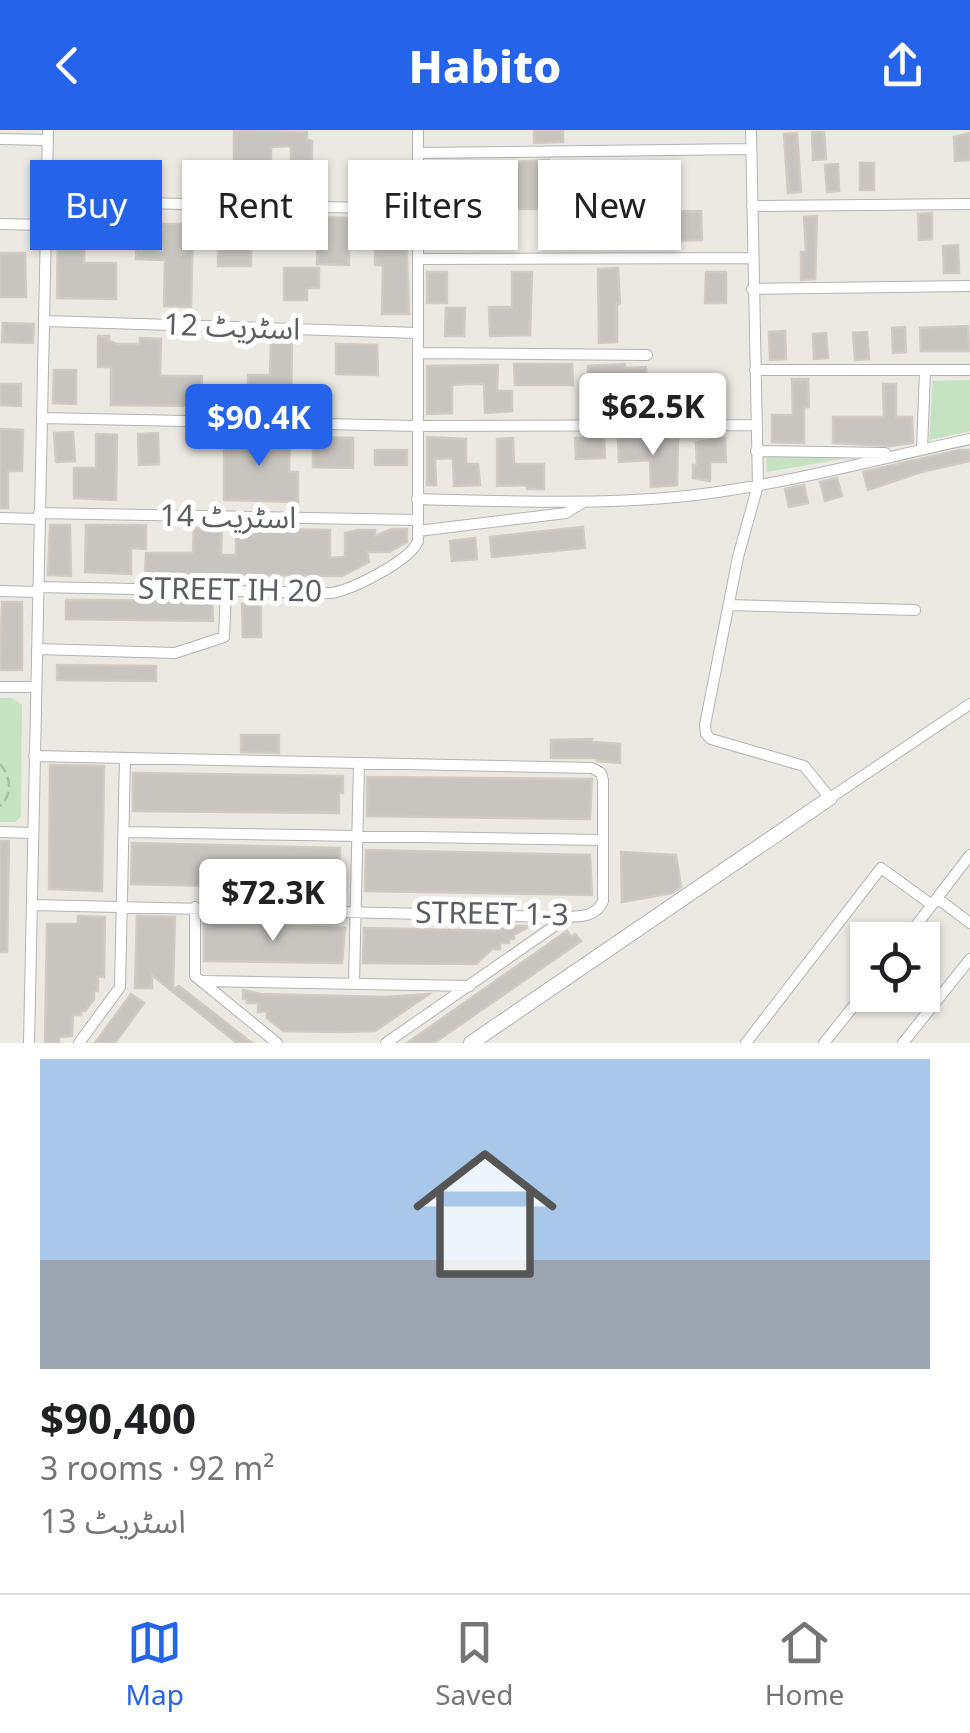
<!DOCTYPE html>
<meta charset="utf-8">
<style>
:root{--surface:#fff;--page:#f2f2f2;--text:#202124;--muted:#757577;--line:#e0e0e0;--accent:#2563eb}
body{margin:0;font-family:"Noto Sans","Noto Sans Arabic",sans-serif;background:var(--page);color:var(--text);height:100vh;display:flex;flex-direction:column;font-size:38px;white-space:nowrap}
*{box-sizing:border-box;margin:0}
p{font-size:32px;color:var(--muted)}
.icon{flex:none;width:55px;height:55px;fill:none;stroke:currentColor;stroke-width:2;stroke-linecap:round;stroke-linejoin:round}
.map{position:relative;height:913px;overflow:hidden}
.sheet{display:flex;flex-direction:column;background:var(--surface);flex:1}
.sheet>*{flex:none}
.guide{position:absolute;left:30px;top:30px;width:910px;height:90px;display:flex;gap:20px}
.controls{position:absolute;left:850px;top:792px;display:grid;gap:20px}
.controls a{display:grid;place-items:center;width:90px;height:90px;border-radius:0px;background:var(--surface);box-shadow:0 2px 8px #0004;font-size:50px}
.price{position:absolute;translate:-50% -85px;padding:0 22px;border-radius:10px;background:#fff;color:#222;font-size:32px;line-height:65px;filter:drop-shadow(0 2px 5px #0008)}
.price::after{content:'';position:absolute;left:50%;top:60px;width:30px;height:22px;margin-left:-15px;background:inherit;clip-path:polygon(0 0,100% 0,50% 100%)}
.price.selected{background:var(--accent);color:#fff}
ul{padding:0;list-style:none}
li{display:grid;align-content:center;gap:20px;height:530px;padding:0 40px}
li span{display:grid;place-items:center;height:310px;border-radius:0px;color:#555}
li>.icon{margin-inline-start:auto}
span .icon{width:180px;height:180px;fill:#fffc;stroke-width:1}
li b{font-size:42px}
.chip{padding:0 35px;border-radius:0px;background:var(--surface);box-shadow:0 2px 8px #0004;font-size:35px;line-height:90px}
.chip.selected{background:var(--accent);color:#fff}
header{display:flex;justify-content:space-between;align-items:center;height:130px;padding:0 40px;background:var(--accent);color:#fff;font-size:45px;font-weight:800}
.tabs{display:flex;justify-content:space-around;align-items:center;height:140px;border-top:2px solid var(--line);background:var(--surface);font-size:28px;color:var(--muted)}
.tabs a{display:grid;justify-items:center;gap:5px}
.tabs .selected{color:var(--accent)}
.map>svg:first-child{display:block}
.green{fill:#c5e2c1}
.building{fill:#c8c4c0;stroke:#d0cac2;stroke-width:2.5}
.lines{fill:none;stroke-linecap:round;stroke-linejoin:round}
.street-casing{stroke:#b0b4b7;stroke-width:12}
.secondary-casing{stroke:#afb3b7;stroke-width:16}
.path{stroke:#9dc4a2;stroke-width:2.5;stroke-dasharray:10 5;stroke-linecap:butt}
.street{stroke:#fff;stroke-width:10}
.secondary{stroke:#fff;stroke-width:14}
.labels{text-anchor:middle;stroke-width:10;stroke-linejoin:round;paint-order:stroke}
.street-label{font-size:30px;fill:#5b5f62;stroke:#fff}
</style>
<header><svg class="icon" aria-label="back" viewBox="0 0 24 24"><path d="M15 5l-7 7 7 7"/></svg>Habito<svg class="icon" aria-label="share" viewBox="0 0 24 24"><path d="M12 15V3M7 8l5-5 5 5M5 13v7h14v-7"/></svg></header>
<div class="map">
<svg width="970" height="913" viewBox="0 0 970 913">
<rect width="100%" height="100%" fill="#ece9e3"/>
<!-- green -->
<path class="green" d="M970 250V301L929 310 933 251Z
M864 325 767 342 766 326Z
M0 568H12L22 575 21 686 15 692H0Z"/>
<!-- building -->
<path class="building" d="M234 0 307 2V10L312 11V31H291V16L271 17V38H234Z
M534 0H563V12L534 13Z
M812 2H824L826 29 813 30Z
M797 3 801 62 788 63 784 4Z
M970 3V30L955 31 954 7Z
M549 30V79H484L485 114H445L443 75 427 76V36Z
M626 31 627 81 597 82V32Z
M860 33H874V60H860Z
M838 34 839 61 827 62 825 35Z
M572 80 573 112 551 113 550 81Z
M701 81 702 110 647 111V82Z
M932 83V109L919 110 918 84Z
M817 86 815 149 801 150V122H806L804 87Z
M318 87 349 88V135L317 134Z
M58 93H85L84 133H116V169L57 168Z
M137 94H193L191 177 164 176 165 130 136 129Z
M375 94H406L409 184H382L383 135H375Z
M218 99H251V136H218Z
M958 115 959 143H944L943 116Z
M0 123H25L26 167H0Z
M284 138H319V158H307V170H284Z
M618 138 620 173 617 174V212L599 213 598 139Z
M427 142H447V173H427Z
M512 142H532L530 205 490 206 489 177H512Z
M706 142H726V173H705Z
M446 178H465L464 206H445Z
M3 193 34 194 33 213 2 212Z
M968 196 969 221H921L920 198Z
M905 197 906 222 893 223 892 198Z
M785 201 786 229 770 230 769 202Z
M867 202 869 229 855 230 853 203Z
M826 203 828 228 814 229 813 204Z
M98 206H109V211L117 214H140V208L161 209 160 246H202L201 276 111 275V237H98Z
M271 212H292L291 276 248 275V245H270Z
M336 214 377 215 378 245 336 244Z
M514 234H572L573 255H515Z
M625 234V238L646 237 648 282H619L618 253 589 255 588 236Z
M498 235 497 261H512V281L485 283 484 254H467L452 255V283L427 284V236Z
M54 240H76V274L53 273Z
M792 249H808L809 277H804V313L772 312V285H793Z
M0 254H21V276L0 275Z
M883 254H896V287H912L913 313 890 316 833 313V287H884Z
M710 260 724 261 725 282 697 284 696 261Z
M0 299 23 300 22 341H8V378H0Z
M73 302 75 331 56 332 54 303Z
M158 303 159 334 139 335 138 304Z
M96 304 117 305 116 370 74 368V338H96Z
M224 305 290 306 289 342H298V372L224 370Z
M313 307 353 308V338L313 337Z
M427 307 466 309V334H478L480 355 454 356 453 328 435 329 436 355H427Z
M604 307 605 328 576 329 575 308Z
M513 308 514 334H544V359H527V355L497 356V309Z
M678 308 677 355 651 357 650 330 619 332 618 309Z
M725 308 726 332H710V351L693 348V335H697L696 312Z
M375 320H407V335H375Z
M959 320H970V331L921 342 868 360 863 342Z
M837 348 842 366 825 371 820 352Z
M804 355 808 373 789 377 785 359Z
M50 395H70L71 446 48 445Z
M86 395H146V419L131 418V444L85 442Z
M583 397 585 418 492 427 490 407Z
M194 398 222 399 221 425H236V398L330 400V428L345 427V403L358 400H375V406L392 399H407V412L389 422H367L369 432 342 446 145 444 146 423H193Z
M475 408 477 429 452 431 450 411Z
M66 470 212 471 213 491 66 489Z
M2 472H22V540H0Z
M242 474H261V507H243Z
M57 535 156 536V551L57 550Z
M241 605H279V623L241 622Z
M592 609V612L620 614V633L597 631 596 628H551V610Z
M50 635 104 636 102 761 49 759Z
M133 643 343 646V663H339V683L133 681Z
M367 647 592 649 590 689 367 686Z
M0 711H9L7 822H0Z
M132 713 340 718V759L131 754Z
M366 720 590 725 592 765 365 761Z
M621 722 676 725 681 757 672 763 622 772Z
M78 786 105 787 104 847 98 846V861H94V869L85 881H81V885H73L72 906 59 907V913H45L47 794H78Z
M137 786 175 787 173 859 179 856 252 913H237L152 845V858H135Z
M204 794 345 798 342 833 204 831Z
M501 796H530L514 805V809H509V813H500V819H492L476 834 363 833 364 798 501 801Z
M567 801 571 807 575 804 581 811 434 913H407Z
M243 860 261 864 385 867 429 864 375 901 341 902 283 901 267 888V881L258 882V873H247V869H243Z
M131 864 144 873 115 913H95Z"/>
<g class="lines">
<defs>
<path id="street" d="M751 0 758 355 738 427 705 595 706 604 711 609 804 636 830 668 970 574
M0 9 48 10
M418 23 751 19
M47 71 418 79
M752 76 970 74
M0 94 46 95
M418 129 751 128
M752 159 970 156
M46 191 418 203
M418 223 647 225
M755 240H970
M43 288 417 296 755 295
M922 319 925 241
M756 321 885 323
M417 369C504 371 591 375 677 367 776 357 873 330 970 309
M39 383 417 390
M0 388 39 389
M418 401 566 383 582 373
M38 457 332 463C353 459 410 431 418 411V0
M0 461 38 462
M729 475 915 480
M37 519 175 523 224 507 226 460
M0 557H35
M0 702 33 703
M124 702 603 710
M937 768 970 793
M32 775 555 787C574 786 595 790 603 771V650L601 643 592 638 34 626
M195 777V846L277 913
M905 810 970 725
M203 851 470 856
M354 852 359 634
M29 913 48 0
M79 913 120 857 125 628
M386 913 553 797 555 787
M746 913 881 738 932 775
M824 913 868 858
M903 913 970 829"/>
<path id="secondary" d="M471 913 830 668"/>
</defs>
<!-- street casing -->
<use href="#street" class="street-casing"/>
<!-- secondary casing -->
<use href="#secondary" class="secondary-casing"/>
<!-- path -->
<path class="path" d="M0 634C11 646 13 665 0 676"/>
<!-- street -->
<use href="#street" class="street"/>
<!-- secondary -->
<use href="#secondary" class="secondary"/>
</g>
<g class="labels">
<!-- street labels -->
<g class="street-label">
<text transform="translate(232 197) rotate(2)" y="10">اسٹریٹ 12</text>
<text transform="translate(228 387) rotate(1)" y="10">اسٹریٹ 14</text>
<text transform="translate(230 460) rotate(1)" y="10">STREET IH 20</text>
<text transform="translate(492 784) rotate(1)" y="10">STREET 1-3</text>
</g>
</g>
</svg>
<div class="controls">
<a><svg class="icon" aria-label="locate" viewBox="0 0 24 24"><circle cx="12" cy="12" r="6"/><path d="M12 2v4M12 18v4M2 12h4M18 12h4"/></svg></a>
</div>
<b class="price" style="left:653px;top:328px">$62.5K</b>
<b class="price selected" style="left:259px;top:339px">$90.4K</b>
<b class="price" style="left:273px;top:814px">$72.3K</b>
<div class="guide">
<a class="chip selected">Buy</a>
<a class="chip">Rent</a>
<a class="chip">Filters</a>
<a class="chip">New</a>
</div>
</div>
<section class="sheet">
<ul>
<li><span style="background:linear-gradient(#a9c7e8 65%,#9aa5b1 0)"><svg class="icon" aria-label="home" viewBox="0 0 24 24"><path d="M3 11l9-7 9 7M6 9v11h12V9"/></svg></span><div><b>$90,400</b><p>3 rooms · 92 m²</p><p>اسٹریٹ 13</p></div></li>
</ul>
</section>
<nav class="tabs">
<a class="selected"><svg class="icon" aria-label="map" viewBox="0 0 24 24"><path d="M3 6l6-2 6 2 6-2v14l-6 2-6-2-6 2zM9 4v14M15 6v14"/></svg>Map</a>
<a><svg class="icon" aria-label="saved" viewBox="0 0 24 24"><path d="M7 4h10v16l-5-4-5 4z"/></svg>Saved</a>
<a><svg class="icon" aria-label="home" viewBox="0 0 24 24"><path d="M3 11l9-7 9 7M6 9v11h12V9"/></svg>Home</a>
</nav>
